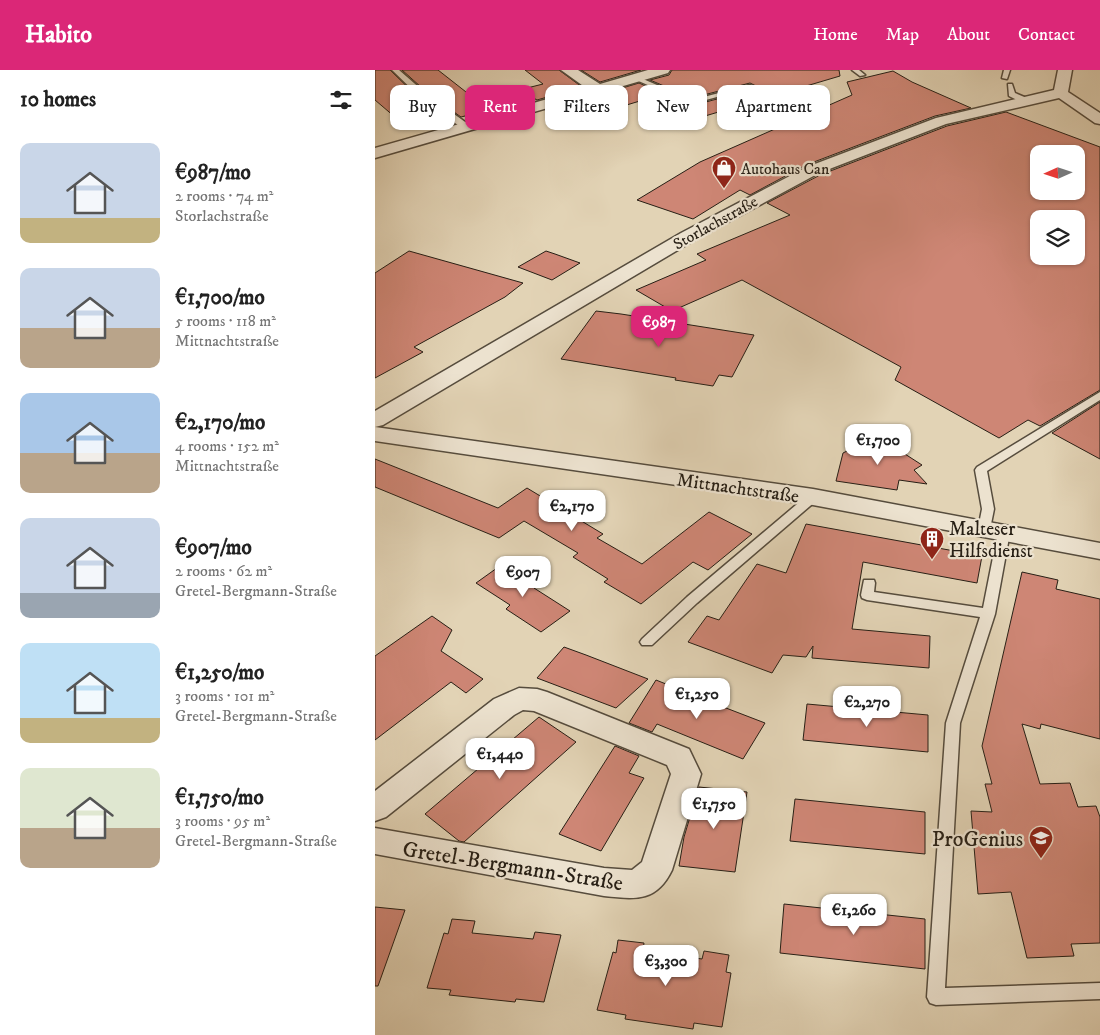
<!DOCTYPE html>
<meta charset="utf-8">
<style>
:root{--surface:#fff;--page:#f6f6f6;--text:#222;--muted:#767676;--accent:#db2777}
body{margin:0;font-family:"IM FELL DW Pica",serif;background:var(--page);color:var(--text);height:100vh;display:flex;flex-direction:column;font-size:19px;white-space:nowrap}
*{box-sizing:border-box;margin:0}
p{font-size:16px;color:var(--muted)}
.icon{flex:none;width:28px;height:28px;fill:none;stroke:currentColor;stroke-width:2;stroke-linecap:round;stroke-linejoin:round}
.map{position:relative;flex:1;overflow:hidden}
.details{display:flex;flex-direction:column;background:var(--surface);width:375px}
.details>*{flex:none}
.top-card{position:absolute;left:15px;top:15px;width:475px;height:45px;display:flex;gap:10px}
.needle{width:32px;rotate:267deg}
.fabs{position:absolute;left:655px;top:75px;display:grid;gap:10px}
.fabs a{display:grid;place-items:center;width:55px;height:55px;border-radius:10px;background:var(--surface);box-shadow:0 1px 4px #0004;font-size:25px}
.price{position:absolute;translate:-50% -42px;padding:0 11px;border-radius:10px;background:#fff;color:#222;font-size:16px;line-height:32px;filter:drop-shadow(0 1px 2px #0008)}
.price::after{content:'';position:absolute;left:50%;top:30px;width:15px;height:11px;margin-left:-8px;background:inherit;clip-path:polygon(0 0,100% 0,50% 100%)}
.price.active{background:var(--accent);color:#fff}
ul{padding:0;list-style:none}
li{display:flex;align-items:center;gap:15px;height:125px;padding:0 20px}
li span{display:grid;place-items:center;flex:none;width:140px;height:100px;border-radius:10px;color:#555}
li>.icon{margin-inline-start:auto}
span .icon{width:60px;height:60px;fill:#fffc;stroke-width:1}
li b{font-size:21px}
h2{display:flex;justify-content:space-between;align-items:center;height:60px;padding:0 20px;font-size:21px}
.tag{padding:0 18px;border-radius:10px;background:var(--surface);box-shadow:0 1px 4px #0004;font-size:18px;line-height:45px}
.tag.active{background:var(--accent);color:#fff}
header{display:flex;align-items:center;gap:30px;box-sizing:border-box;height:70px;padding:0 25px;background:var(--accent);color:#fff}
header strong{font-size:24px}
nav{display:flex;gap:28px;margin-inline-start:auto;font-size:18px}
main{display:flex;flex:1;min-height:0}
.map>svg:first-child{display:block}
.building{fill:#ce8675;stroke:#271f15;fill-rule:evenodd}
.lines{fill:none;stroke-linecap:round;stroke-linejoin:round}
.lane-casing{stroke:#564c3d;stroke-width:3}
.street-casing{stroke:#564c3d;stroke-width:3}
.lane{fill:#ece2cf;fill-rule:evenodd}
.street{fill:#ece2cf;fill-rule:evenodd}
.labels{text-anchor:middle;stroke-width:4.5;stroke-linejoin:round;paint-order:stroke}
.far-poi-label{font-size:16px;fill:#271f15;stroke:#ece2cf;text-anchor:start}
.far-street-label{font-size:16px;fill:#271f15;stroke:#ece2cf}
.street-label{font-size:19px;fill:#271f15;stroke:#ece2cf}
.poi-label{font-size:19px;fill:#271f15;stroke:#ece2cf;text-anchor:start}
.near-poi-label{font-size:22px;fill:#271f15;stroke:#ece2cf;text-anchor:end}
.near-street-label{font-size:22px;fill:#271f15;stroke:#ece2cf}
</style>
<header>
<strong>Habito</strong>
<nav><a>Home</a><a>Map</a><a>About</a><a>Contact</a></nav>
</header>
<main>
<section class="details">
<h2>10 homes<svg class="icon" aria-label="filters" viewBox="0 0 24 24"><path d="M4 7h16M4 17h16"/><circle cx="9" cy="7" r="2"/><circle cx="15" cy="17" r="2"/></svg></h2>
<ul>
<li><span style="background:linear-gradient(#c9d6e8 75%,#c2b280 0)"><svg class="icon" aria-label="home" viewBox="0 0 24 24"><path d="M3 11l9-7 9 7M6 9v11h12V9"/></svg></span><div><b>€987/mo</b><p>2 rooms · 74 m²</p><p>Storlachstraße</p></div></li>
<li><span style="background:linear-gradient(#c9d6e8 60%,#b9a48a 0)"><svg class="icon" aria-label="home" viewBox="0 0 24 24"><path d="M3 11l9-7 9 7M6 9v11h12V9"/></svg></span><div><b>€1,700/mo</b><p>5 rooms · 118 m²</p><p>Mittnachtstraße</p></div></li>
<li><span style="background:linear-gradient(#a9c7e8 60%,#b9a48a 0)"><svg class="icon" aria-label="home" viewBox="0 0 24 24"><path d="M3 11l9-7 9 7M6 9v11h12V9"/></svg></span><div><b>€2,170/mo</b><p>4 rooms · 152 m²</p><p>Mittnachtstraße</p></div></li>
<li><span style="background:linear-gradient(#c9d6e8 75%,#9aa5b1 0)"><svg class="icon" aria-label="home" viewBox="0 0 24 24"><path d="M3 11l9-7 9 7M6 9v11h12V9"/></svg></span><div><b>€907/mo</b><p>2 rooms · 62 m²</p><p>Gretel-Bergmann-Straße</p></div></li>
<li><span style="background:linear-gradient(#bfe0f5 75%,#c2b280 0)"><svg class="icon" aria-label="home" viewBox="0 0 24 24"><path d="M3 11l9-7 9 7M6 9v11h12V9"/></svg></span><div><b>€1,250/mo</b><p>3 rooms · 101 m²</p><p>Gretel-Bergmann-Straße</p></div></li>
<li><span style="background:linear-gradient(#dfe7d0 60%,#b9a48a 0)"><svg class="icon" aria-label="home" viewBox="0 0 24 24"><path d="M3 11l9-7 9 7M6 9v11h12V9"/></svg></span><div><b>€1,750/mo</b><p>3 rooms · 95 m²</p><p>Gretel-Bergmann-Straße</p></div></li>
</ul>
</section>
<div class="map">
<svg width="725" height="965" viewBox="0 0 725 965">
<rect width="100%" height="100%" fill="#e2d3b5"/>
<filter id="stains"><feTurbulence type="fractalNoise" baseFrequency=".004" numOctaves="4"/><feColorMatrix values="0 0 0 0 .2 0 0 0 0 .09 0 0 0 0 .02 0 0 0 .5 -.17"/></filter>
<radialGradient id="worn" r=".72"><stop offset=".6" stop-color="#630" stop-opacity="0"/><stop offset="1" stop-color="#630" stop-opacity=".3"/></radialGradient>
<!-- building -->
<path class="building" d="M0 0H15L48 32 73 50 34 59 0 30Z
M27 0H63L114 40 86 47 56 26Z
M150 0H184L207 17 162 30 144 20 168 14Z
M206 0H266L225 12Z
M297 0H464L465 6 330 46 294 26 316 36 379 19 381 16 375 13 317 28 275 10 294 5Z
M518 1 537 12 596 38 560 46 431 95 375 125 365 120 318 149 262 130 325 92 477 25 472 12Z
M264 13 288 24 235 40 222 33 186 44 177 39Z
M631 42 725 77V320L665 356 653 350 624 368 520 310 526 297 367 210 297 241 261 220 331 190 322 184 415 145 392 133 445 105 572 56ZM664 84H701V121H664ZM664 149H701V186H664Z
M34 181 148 213 130 227 39 277 48 282 0 308V203Z
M171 181 180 184 205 193 177 210 143 197Z
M221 241 246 244 379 265 357 307 344 305 338 316 300 310 301 308 186 289Z
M725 332V389L677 363Z
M502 366 547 395 539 400 552 414 524 410 522 420 461 411 468 383Z
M0 389 123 438 152 418 228 464 222 468 267 494 334 442 377 464 333 500 318 492 266 534 229 512 233 509 198 487 203 483 149 451 124 468 0 417Z
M431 454 607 486 602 513 488 492 477 559 555 566 554 598 437 588 438 576 431 587 408 585 397 603 313 572 332 546 344 550 382 494 411 503Z
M129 493 163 515 159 518 195 541 166 562 131 539 135 535 101 513Z
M647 502 683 510 681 519 725 529V669L666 654 665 659 647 654 665 714 695 713 703 737 721 736 725 747V873L696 874 699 886 652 888 636 822 603 824 596 741 617 742 610 714H617L607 676Z
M57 546 77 560 66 581 108 609 91 623 76 612 0 670V586Z
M189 577 211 585 273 609 241 638 162 608Z
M281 610 338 633 390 653 368 689 282 654 277 662 254 653Z
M432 634 553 645V682L428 670Z
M164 647 201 672 89 772 84 771 50 744Z
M240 676 264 686 254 703 269 708 226 781 184 764Z
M324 717 372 722 360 802 304 796 309 767Z
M420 729 550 742V784L415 771Z
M409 834 550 849V899L405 883Z
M0 837 30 840 3 916H0Z
M77 849 100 851 97 863 158 869 160 862 186 865 169 932 141 929 140 932 74 925 76 920 52 918 69 863 73 864Z
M243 870 269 873 268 880 327 889 329 881 354 885 351 902 356 903 347 957 319 953 318 959 250 949 251 945 222 940 238 882 241 883Z"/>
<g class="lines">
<defs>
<path id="lane" d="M17 0H24L55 27 93 54V58H87L49 31Z
M477 0H484L490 5 485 6Z
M629 0H635L632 9 627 8Z
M261 6 317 30 375 15 379 17 316 34 259 9 258 8Z
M633 14H637L640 23 654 29V33H648L634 26Z
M725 322V330L612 401 619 439 615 459 609 463 605 462 603 459 607 439 600 400 602 397Z
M438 423 442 424 444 427 442 430 322 533 277 575H267L265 572 267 569 312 527 434 424Z
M629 458 635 462 620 544 585 653 570 918 725 913V929L561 935 555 933 552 927 571 653 605 547 492 530 487 528 486 525 489 510H499L500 513 499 522 608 538 623 462Z"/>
<path id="street" d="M186 0H203L225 14 273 0H295L293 3 0 88V78L211 18Z
M683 0H697L693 22 725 43V54L720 53 684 28 571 54 444 103 318 171 8 355 0 357V341L306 163 432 97 561 48 679 20Z
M0 357 438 419 725 473V489L438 435 0 371Z
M144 618 162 619 172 622 314 679 326 704 297 800C281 833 260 829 229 826L0 784V758L229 798 257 800 267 792 296 704 292 695 159 641 148 640 139 645 11 747 0 751V721L119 629Z"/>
</defs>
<!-- lane casing -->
<use href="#lane" class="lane-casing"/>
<!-- street casing -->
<use href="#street" class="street-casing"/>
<!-- lane -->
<use href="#lane" class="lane"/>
<!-- street -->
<use href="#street" class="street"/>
</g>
<!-- icons -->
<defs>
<symbol id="shop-pin" viewBox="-11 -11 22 30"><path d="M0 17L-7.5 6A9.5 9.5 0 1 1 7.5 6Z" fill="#8f2418" stroke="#ece2cf"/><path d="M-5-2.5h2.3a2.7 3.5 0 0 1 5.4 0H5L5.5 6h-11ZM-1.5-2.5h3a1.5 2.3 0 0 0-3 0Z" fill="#fff"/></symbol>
<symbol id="building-pin" viewBox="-11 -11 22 30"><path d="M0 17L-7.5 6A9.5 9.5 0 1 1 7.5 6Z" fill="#8f2418" stroke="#ece2cf"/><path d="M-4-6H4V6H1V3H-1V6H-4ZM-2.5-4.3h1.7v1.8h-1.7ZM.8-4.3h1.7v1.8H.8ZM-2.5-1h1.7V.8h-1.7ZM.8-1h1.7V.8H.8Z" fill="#fff"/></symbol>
<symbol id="school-pin" viewBox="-11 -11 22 30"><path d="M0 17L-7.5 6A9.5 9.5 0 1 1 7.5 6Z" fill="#8f2418" stroke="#ece2cf"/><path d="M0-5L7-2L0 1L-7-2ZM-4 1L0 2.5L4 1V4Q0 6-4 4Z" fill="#fff"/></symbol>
</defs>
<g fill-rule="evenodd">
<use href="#shop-pin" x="335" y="84" width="28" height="38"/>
<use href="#building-pin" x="543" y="455" width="28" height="38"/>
<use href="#school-pin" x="652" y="754" width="28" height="38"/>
</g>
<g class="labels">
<!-- far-poi labels -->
<g class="far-poi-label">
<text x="366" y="104">Autohaus Can</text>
</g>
<!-- far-street labels -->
<g class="far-street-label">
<text transform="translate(340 152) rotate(-29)" y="6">Storlachstraße</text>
</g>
<!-- street labels -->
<g class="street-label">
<text transform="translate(363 417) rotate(8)" y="7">Mittnachtstraße</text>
</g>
<!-- poi labels -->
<g class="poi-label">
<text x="574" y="465">Malteser<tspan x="574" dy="22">Hilfsdienst</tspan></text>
</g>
<!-- near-poi labels -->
<g class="near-poi-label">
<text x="648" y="776">ProGenius</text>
</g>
<!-- near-street labels -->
<g class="near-street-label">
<text transform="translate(138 795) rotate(9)" y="8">Gretel-Bergmann-Straße</text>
</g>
</g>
<rect width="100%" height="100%" filter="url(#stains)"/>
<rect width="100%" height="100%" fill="url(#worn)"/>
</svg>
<div class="fabs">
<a><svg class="needle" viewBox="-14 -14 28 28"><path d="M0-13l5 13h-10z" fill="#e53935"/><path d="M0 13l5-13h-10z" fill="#767676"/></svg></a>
<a><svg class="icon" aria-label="layers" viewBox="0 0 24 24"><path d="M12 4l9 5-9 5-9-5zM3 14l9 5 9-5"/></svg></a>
</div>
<b class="price active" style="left:284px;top:278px">€987</b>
<b class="price" style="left:503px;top:396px">€1,700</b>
<b class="price" style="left:197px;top:462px">€2,170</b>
<b class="price" style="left:148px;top:528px">€907</b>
<b class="price" style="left:322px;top:650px">€1,250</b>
<b class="price" style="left:492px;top:658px">€2,270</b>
<b class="price" style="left:125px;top:710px">€1,440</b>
<b class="price" style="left:339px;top:760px">€1,750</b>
<b class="price" style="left:479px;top:866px">€1,260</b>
<b class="price" style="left:291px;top:917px">€3,300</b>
<div class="top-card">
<a class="tag">Buy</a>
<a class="tag active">Rent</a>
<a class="tag">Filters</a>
<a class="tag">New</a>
<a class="tag">Apartment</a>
</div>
</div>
</main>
